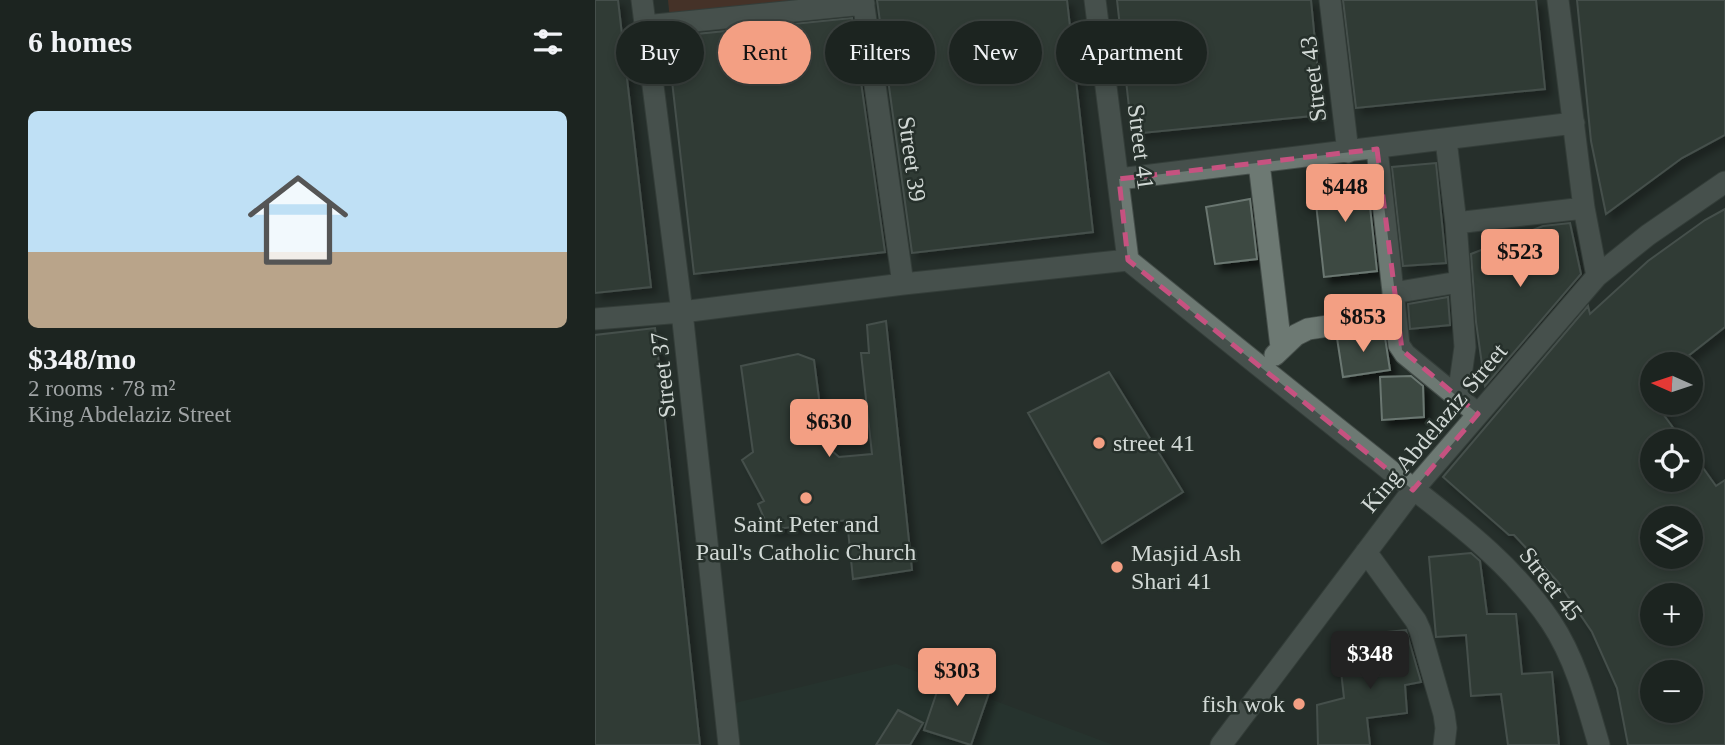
<!DOCTYPE html>
<meta charset="utf-8">
<style>
:root{--surface:#1c2420;--page:#29302d;--text:#f1f3f6;--muted:#a0a4a5;--line:#3a413e;--accent:#f39f83}
body{margin:0;font-family:"Times New Roman",serif;background:var(--page);color:var(--text);height:100vh;display:flex;flex-direction:column;font-size:26px;white-space:nowrap}
*{box-sizing:border-box;margin:0}
p{font-size:23px;color:var(--muted)}
.icon{flex:none;width:38px;height:38px;fill:none;stroke:currentColor;stroke-width:2;stroke-linecap:round;stroke-linejoin:round}
.map{position:relative;flex:1;overflow:hidden}
.details{display:flex;flex-direction:column;background:var(--surface);width:595px}
.details>*{flex:none}
.top-card{position:absolute;left:21px;top:21px;width:665px;height:63px;display:flex;gap:14px}
.needle{width:46px;rotate:273deg}
.fabs{position:absolute;left:1045px;top:352px;display:grid;gap:14px}
.fabs a{display:grid;place-items:center;width:63px;height:63px;border-radius:50%;background:var(--surface);box-shadow:0 4px 10px #0003,0 0 0 2px var(--line);font-size:35px}
.price{position:absolute;translate:-50% -60px;padding:0 16px;border-radius:7px;background:var(--accent);color:#111;font-size:23px;line-height:46px;filter:drop-shadow(0 2px 4px #0008)}
.price::after{content:'';position:absolute;left:50%;top:42px;width:21px;height:16px;margin-left:-10px;background:inherit;clip-path:polygon(0 0,100% 0,50% 100%)}
.price.on{background:#222;color:#fff}
ul{padding:0;list-style:none}
li{display:grid;align-content:center;gap:14px;height:371px;padding:0 28px}
li+li{border-top:2px solid var(--line)}
li span{display:grid;place-items:center;height:217px;border-radius:10px;color:#555}
li>.icon{margin-inline-start:auto}
span .icon{width:126px;height:126px;fill:#fffc;stroke-width:1}
li b{font-size:30px}
h2{display:flex;justify-content:space-between;align-items:center;height:84px;padding:0 28px;font-size:30px}
.tag{padding:0 24px;border-radius:32px;background:var(--surface);box-shadow:0 4px 10px #0003,0 0 0 2px var(--line);font-size:24px;line-height:63px}
.tag.on{background:var(--accent);color:#111}
main{display:flex;flex:1;min-height:0}
.map>svg:first-child{display:block}
.built{fill:#273931}
.green{fill:#6c3624}
.building{fill:#3d4843;stroke:#6b7771;stroke-width:2;fill-rule:evenodd;filter:url(#shadow)}
.lines{fill:none;stroke-linecap:round;stroke-linejoin:round}
.minor-casing{stroke:#454e4a;stroke-width:23}
.minor{stroke:#6d7973;stroke-width:21}
.marked{fill:none;stroke:#c65280;stroke-width:5;stroke-dasharray:14 9;stroke-linejoin:round}
.poi-dot{fill:#f39f83;stroke:#26302b;stroke-width:2.5}
.labels{text-anchor:middle;stroke-width:5;stroke-linejoin:round;paint-order:stroke}
.street-label{font-size:24px;fill:#d1d8d5;stroke:#26302b}
.poi-label{font-size:24px;fill:#d1d8d5;stroke:#26302b;text-anchor:start}
</style>
<main>
<section class="details">
<h2>6 homes<svg class="icon" aria-label="filters" viewBox="0 0 24 24"><path d="M4 7h16M4 17h16"/><circle cx="9" cy="7" r="2"/><circle cx="15" cy="17" r="2"/></svg></h2>
<ul>
<li><span style="background:linear-gradient(#bfe0f5 65%,#b9a48a 0)"><svg class="icon" aria-label="home" viewBox="0 0 24 24"><path d="M3 11l9-7 9 7M6 9v11h12V9"/></svg></span><div><b>$348/mo</b><p>2 rooms · 78 m²</p><p>King Abdelaziz Street</p></div></li>
</ul>
</section>
<div class="map">
<svg width="1130" height="745" viewBox="0 0 1130 745">
<defs>
<filter id="shadow"><feDropShadow dx="6" dy="6" stdDeviation="3.5" flood-color="#0009"/></filter>
</defs>
<rect width="100%" height="100%" fill="#26302b"/>
<!-- built -->
<path class="built" d="M301 664 518 745H146L140 703Z"/>
<!-- green -->
<path class="green" d="M73 0H240L75 20Z"/>
<!-- building -->
<path class="building" d="M0 0H23L56 287 0 293Z
M282 0H472L498 232 317 253Z
M522 0H716L727 115 537 134Z
M748 0H941L950 89 761 108Z
M982 0H1130V135L1087 158 1011 214 996 141Z
M257 18 290 252 99 274 72 37Z
M841 163 851 263 808 266 797 167Z
M771 170 782 271 729 277 718 176Z
M655 199 662 259 620 264 611 207Z
M1130 209V327L1083 364H1057V386L1051 391 1088 441H1057V480H1096V451L1121 486 1130 480V745H1033L1022 688 997 632 963 582 919 535H914L848 477 993 306 995 314 1053 261 1110 220ZM1057 518H1096V556H1057ZM1057 595H1096V634H1057ZM1057 672H1096V710H1057Z
M975 223 986 274 890 386 881 322 876 254 948 226Z
M853 297 855 325 815 329 813 304Z
M291 321 317 570 258 579 252 520 174 530 163 504 169 501 147 460 158 452 146 366 203 354 219 360 230 445 244 457 277 454 266 353H274L272 325Z
M60 328 105 745H0V335Z
M789 331 795 370 748 377 742 338Z
M514 372 588 492 507 543 433 413Z
M816 376 828 386 829 417 787 420 785 377Z
M876 553 885 561 892 614H921L927 674 957 672 964 745H913L906 694 876 696 871 635 841 637 834 557Z
M811 630 826 682 810 685 812 713 772 718 775 745H723L722 705 749 698 746 671 777 664 773 634Z
M349 671 396 687 376 745 329 730Z
M303 710 328 723 315 745H281Z"/>
<g class="lines">
<defs>
<path id="minor" d="M47 0 87 312 134 745
M268 0 308 284
M500 0 533 260
M735 0 753 152
M963 0 989 208 1002 276
M50 26 269 4
M851 140 861 223 870 347 863 397
M782 149 804 345 810 354 883 414
M664 163 686 347
M524 179 979 123
M861 223 989 208
M798 293 864 282
M0 319 87 312 308 284 533 260C617 328 701 396 786 463 847 513 911 555 956 622 980 658 992 703 1004 745
M680 355 701 335 713 329 800 316
M771 552 821 621 825 630 849 714 851 728 849 745
M626 745 818 490 1002 276 1053 235 1130 182"/>
</defs>
<!-- minor casing -->
<use href="#minor" class="minor-casing"/>
<!-- minor -->
<use href="#minor" class="minor"/>
</g>
<!-- marked area -->
<path d="M0 0H1130V745H0ZM782 149 807 350 883 414 818 490 533 260 524 179Z" fill="#26302b" fill-opacity=".55" fill-rule="evenodd"/>
<path class="marked" d="M782 149 807 350 883 414 818 490 533 260 524 179Z"/>
<!-- markers -->
<g class="poi-dot">
<circle cx="504" cy="443" r="7"/>
<circle cx="211" cy="498" r="7"/>
<circle cx="522" cy="567" r="7"/>
<circle cx="704" cy="704" r="7"/>
</g>
<g class="labels">
<!-- street labels -->
<g class="street-label">
<text transform="translate(718 79) rotate(-97)" y="8">Street 43</text>
<text transform="translate(546 147) rotate(83)" y="8">Street 41</text>
<text transform="translate(317 159) rotate(82)" y="8">Street 39</text>
<text transform="translate(68 375) rotate(-96)" y="8">Street 37</text>
<text transform="translate(839 428) rotate(-50)" y="8">King Abdelaziz Street</text>
<text transform="translate(956 584) rotate(52)" y="8">Street 45</text>
</g>
<!-- poi labels -->
<g class="poi-label">
<text x="518" y="451">street 41</text>
<text x="211" y="532" text-anchor="middle">Saint Peter and<tspan x="211" dy="28">Paul's Catholic Church</tspan></text>
<text x="536" y="561">Masjid Ash<tspan x="536" dy="28">Shari 41</tspan></text>
<text x="690" y="712" text-anchor="end">fish wok</text>
</g>
</g>
</svg>
<div class="fabs">
<a><svg class="needle" viewBox="-14 -14 28 28"><path d="M0-13l5 13h-10z" fill="#e53935"/><path d="M0 13l5-13h-10z" fill="#a0a4a5"/></svg></a>
<a><svg class="icon" aria-label="locate" viewBox="0 0 24 24"><circle cx="12" cy="12" r="6"/><path d="M12 2v4M12 18v4M2 12h4M18 12h4"/></svg></a>
<a><svg class="icon" aria-label="layers" viewBox="0 0 24 24"><path d="M12 4l9 5-9 5-9-5zM3 14l9 5 9-5"/></svg></a>
<a>+</a>
<a>−</a>
</div>
<b class="price" style="left:750px;top:224px">$448</b>
<b class="price" style="left:925px;top:289px">$523</b>
<b class="price" style="left:768px;top:354px">$853</b>
<b class="price" style="left:234px;top:459px">$630</b>
<b class="price on" style="left:775px;top:691px">$348</b>
<b class="price" style="left:362px;top:708px">$303</b>
<div class="top-card">
<a class="tag">Buy</a>
<a class="tag on">Rent</a>
<a class="tag">Filters</a>
<a class="tag">New</a>
<a class="tag">Apartment</a>
</div>
</div>
</main>
